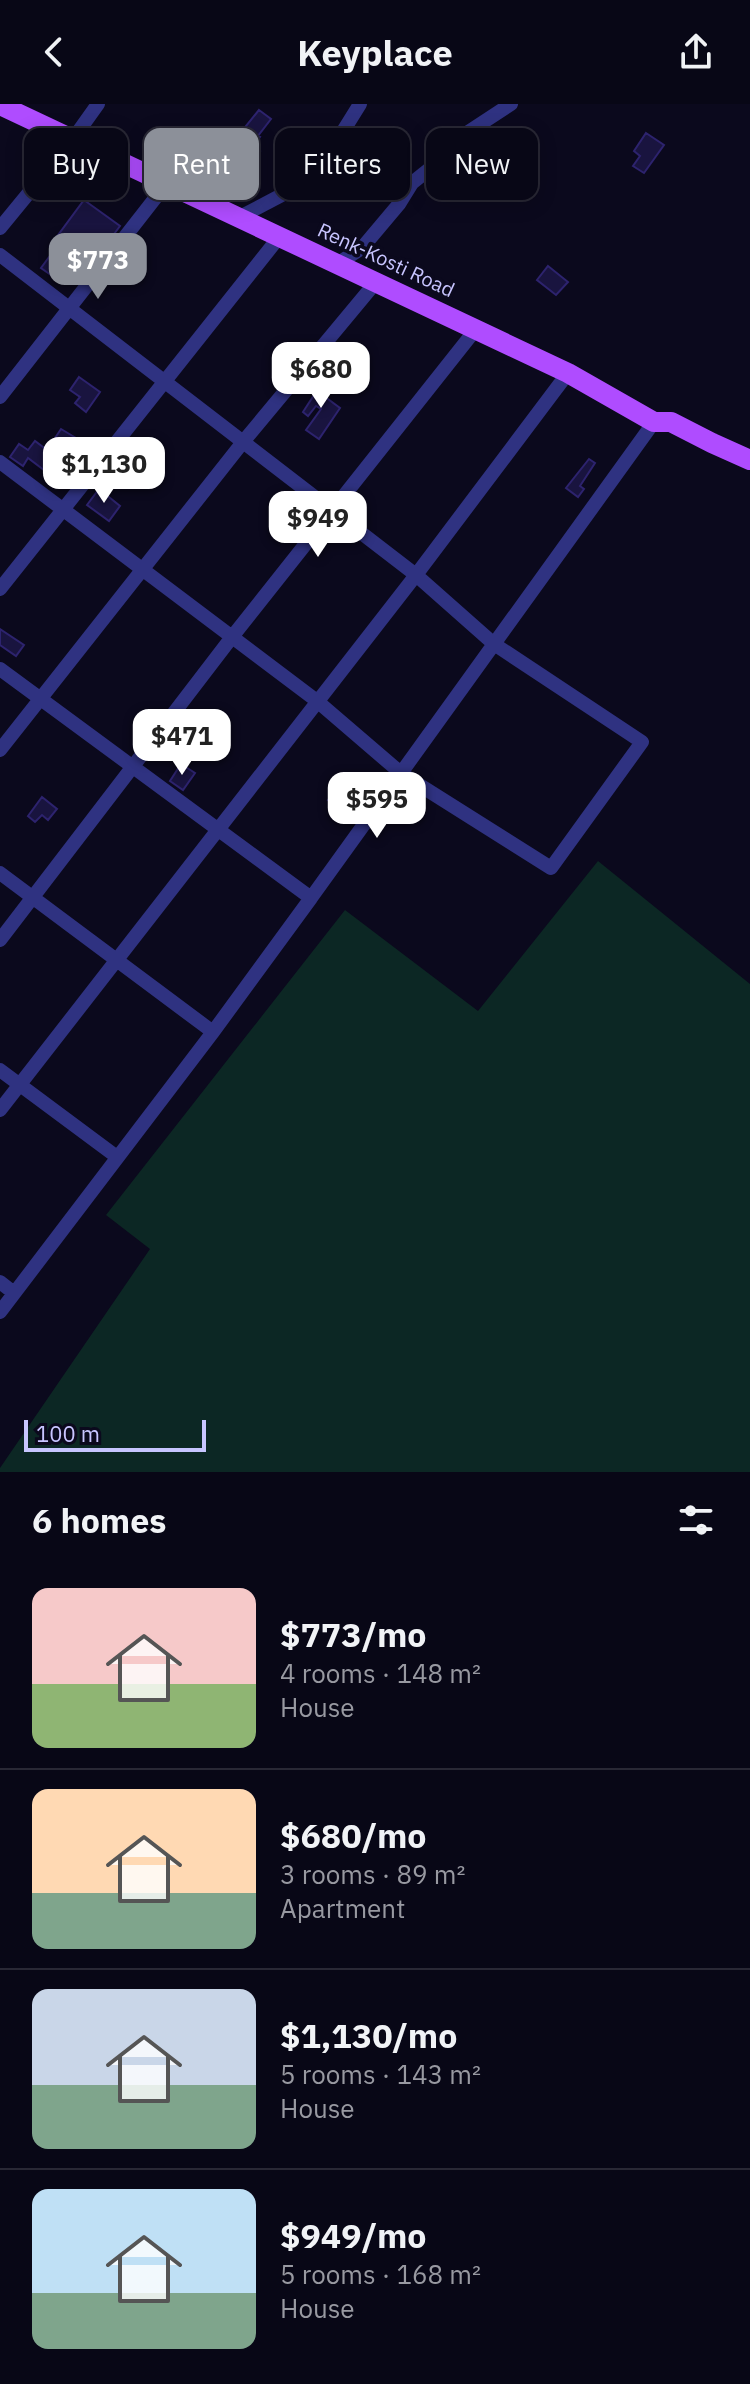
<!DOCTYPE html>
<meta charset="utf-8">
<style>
:root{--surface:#080716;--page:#11101f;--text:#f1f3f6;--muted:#9899a1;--line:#292835;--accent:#8c9099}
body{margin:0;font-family:"IBM Plex Sans",sans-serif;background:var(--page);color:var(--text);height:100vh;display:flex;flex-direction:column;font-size:30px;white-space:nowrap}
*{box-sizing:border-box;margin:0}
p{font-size:26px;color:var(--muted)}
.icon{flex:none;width:44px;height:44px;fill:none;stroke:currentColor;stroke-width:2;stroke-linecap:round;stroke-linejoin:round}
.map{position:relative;height:1368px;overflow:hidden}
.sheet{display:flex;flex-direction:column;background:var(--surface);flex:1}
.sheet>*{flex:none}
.hud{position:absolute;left:24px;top:24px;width:702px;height:72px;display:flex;gap:16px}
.scale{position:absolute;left:24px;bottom:20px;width:182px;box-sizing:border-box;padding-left:8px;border:4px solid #c8c5ff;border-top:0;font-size:22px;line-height:28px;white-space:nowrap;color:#c8c5ff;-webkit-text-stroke:6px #0b091d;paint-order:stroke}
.price{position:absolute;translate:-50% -68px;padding:0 18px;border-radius:16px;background:#fff;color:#222;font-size:26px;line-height:52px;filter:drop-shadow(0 2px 4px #0008)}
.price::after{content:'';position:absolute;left:50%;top:48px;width:24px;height:18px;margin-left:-12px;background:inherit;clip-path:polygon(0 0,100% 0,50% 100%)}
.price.current{background:var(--accent);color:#fff}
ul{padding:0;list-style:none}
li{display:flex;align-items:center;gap:24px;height:200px;padding:0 32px}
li+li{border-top:2px solid var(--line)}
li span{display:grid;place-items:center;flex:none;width:224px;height:160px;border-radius:16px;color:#555}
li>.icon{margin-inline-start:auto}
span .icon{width:96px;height:96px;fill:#fffc;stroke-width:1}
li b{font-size:34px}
h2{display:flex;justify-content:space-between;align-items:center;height:96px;padding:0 32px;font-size:34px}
.tag{padding:0 28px;border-radius:16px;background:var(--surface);box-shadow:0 4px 20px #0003,0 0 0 2px var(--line);font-size:28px;line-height:72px}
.tag.current{background:var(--accent);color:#fff}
header{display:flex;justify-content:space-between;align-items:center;height:104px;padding:0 32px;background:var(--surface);font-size:36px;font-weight:800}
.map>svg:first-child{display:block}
.green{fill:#0c2724}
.building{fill:#19143f;stroke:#2d236e;stroke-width:2}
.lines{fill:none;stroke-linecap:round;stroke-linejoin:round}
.street{stroke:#2f3281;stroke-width:14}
.primary{stroke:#af4cff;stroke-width:20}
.labels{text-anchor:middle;stroke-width:7;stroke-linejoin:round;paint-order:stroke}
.street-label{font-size:20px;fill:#c8c5ff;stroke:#0b091d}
</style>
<header><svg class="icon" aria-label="back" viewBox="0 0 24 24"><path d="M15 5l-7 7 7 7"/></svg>Keyplace<svg class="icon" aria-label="share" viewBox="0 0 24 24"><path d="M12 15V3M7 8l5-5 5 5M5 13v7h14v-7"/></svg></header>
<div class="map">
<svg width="750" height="1368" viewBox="0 0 750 1368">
<rect width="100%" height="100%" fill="#0b091d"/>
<!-- green -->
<path class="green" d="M598 757 750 880V1368H0V1364L150 1145 106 1111 345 806 478 907Z"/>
<!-- building -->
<path class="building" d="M259 6 271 15 258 32 260 33 254 42 260 47 252 56 228 37 233 29 238 32Z
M646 29 664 41 644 69 633 62 640 52 634 47Z
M84 96 120 122 102 146 99 145 84 166 67 154 54 173 41 164 55 145 50 142Z
M548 162 568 178 556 191 537 176Z
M79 273 100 288 86 308 75 299 80 293 70 286Z
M325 274 334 281 324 292 340 304 319 335 306 326 321 305 316 302 308 312 303 308Z
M61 325 76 334 64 352 58 348 44 366 28 354 23 362 10 353 19 340 28 346 35 337 47 346Z
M589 355 595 359 580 382 584 385 578 393 566 384Z
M99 385 120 402 109 417 87 401Z
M0 525 24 541 16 552 0 541Z
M181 660 195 669 183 686 170 677Z
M343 677 357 688 341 707 328 696Z
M42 693 57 705 48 716 42 711 35 718 28 712Z"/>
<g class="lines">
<!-- street -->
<path class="street" d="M240 113 314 74 360 0
M0 124 73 35 98 0
M0 151 416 471 494 540 642 638 551 764 402 670 317 597 0 358
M337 160 362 144 399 100 412 79 432 63 456 36 511 0
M0 293 167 79
M0 485 280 132
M0 565 311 794 654 318
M0 646 243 338 376 178
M0 769 213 928
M0 836 232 533 476 225
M0 966 117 1053
M0 1006 416 471 568 269
M0 1178 14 1189
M0 1208 213 928 311 794"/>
<!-- primary -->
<path class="primary" d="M0 1 568 269 654 318H671L712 339 750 356"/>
</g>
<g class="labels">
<!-- street labels -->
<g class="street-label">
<text transform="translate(386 156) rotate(25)" y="7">Renk-Kosti Road</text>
</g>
</g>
</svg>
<div class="scale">100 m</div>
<b class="price current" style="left:98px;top:197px">$773</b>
<b class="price" style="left:321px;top:306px">$680</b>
<b class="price" style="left:104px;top:401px">$1,130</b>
<b class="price" style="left:318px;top:455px">$949</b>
<b class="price" style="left:182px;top:673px">$471</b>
<b class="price" style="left:377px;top:736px">$595</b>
<div class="hud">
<a class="tag">Buy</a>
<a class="tag current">Rent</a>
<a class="tag">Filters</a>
<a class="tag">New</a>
</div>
</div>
<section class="sheet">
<h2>6 homes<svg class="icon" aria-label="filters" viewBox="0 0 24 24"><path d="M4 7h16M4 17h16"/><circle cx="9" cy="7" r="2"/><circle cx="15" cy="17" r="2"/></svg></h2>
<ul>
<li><span style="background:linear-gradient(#f6c9c9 60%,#8fb573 0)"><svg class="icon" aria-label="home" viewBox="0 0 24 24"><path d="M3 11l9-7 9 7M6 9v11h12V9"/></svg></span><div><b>$773/mo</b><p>4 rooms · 148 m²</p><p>House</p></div></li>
<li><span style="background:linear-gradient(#ffd9b3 65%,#7fa58c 0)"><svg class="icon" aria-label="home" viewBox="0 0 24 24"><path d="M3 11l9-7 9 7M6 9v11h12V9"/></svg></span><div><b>$680/mo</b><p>3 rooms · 89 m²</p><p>Apartment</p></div></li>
<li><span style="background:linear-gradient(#c9d6e8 60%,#7fa58c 0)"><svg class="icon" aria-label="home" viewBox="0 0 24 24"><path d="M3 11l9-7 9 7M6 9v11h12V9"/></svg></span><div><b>$1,130/mo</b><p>5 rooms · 143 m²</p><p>House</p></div></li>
<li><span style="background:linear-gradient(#bfe0f5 65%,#7fa58c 0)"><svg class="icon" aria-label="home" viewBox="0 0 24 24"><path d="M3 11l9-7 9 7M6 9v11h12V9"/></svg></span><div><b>$949/mo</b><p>5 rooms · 168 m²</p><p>House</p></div></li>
</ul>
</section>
